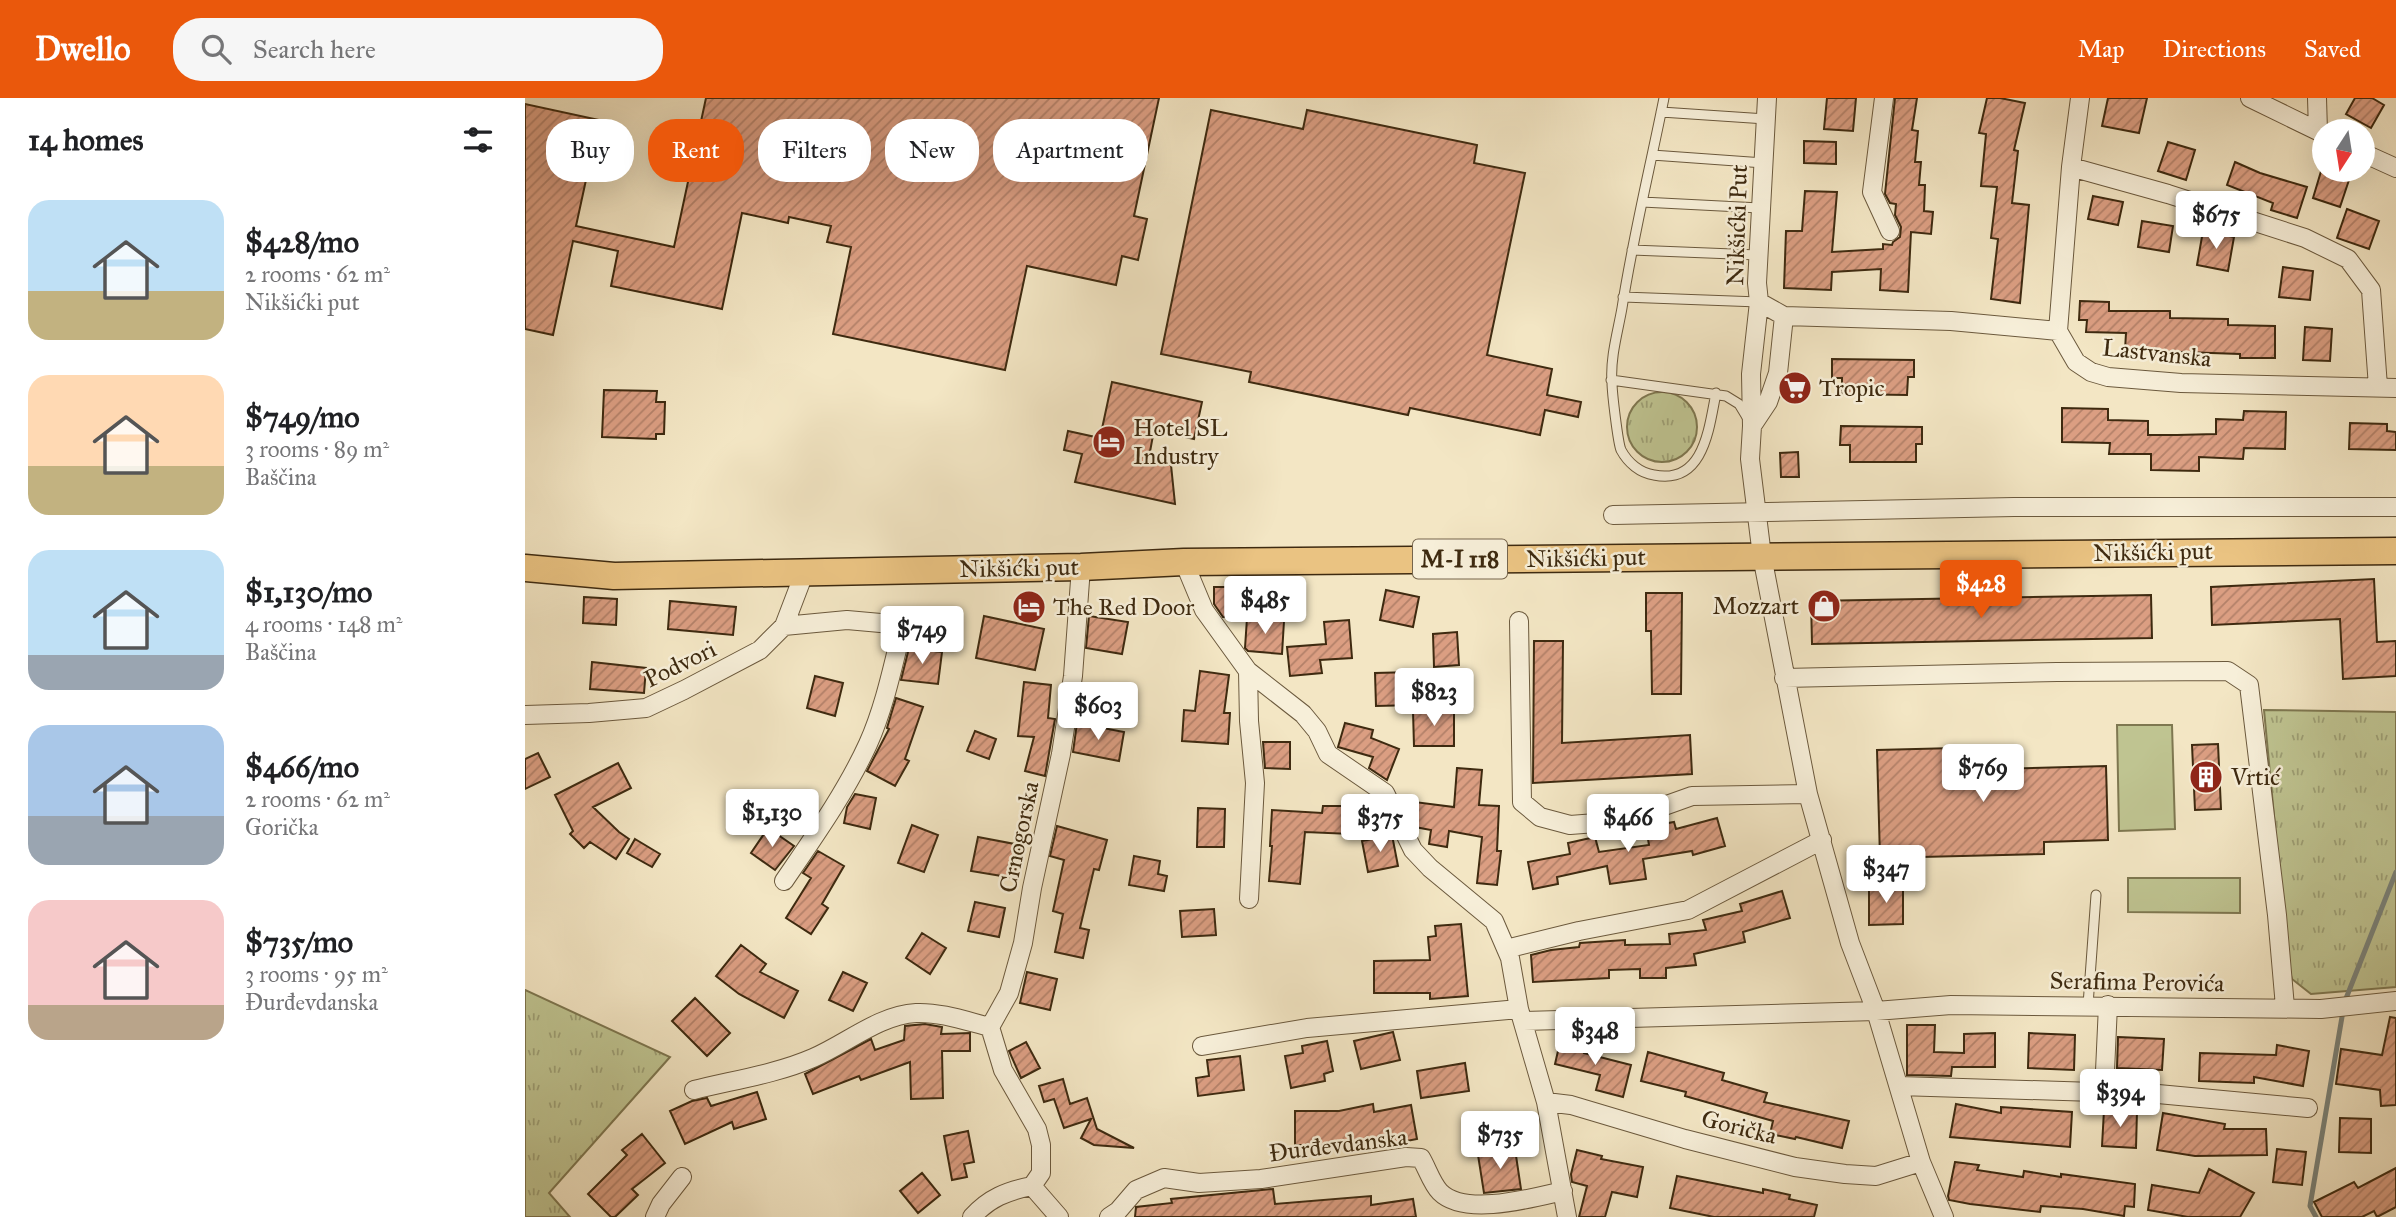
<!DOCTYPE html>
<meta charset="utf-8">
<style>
:root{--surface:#fff;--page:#f6f6f6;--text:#202124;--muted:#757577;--accent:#ea580c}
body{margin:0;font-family:"IM FELL Great Primer",serif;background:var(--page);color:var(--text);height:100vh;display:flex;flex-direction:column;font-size:26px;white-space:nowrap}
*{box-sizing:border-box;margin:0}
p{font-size:23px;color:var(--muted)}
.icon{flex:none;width:38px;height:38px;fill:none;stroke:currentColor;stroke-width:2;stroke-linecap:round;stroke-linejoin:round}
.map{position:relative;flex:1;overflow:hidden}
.side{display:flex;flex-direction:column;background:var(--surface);width:525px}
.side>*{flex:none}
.hud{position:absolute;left:21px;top:21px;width:665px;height:63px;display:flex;gap:14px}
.needle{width:46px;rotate:192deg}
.buttons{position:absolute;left:1787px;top:21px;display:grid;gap:14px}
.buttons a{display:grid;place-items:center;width:63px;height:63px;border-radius:50%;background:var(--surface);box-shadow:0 7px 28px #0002;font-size:35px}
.price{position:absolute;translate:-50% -60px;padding:0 16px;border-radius:7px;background:#fff;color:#222;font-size:23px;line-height:46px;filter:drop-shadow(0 2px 4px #0008)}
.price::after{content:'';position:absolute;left:50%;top:42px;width:21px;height:16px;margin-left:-10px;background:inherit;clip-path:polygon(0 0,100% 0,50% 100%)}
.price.on{background:var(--accent);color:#fff}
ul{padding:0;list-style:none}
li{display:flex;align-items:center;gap:21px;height:175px;padding:0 28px}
li span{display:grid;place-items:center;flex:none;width:196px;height:140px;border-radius:21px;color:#555}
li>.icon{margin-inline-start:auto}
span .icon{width:84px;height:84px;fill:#fffc;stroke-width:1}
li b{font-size:30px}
h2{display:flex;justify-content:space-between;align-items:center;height:84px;padding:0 28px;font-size:30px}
.tag{padding:0 24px;border-radius:28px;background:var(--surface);box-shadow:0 7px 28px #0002;font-size:24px;line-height:63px}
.tag.on{background:var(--accent);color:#fff}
header{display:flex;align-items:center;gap:42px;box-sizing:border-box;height:98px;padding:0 35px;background:var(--accent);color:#fff}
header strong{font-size:33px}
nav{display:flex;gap:38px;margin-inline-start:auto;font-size:24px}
.search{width:490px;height:63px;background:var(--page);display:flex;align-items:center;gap:18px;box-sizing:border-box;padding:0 24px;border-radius:28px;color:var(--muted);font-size:26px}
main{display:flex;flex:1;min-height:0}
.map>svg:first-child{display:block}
.grass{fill:url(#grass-tufts);stroke:#7e7750;stroke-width:2}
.park{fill:#bfc491;stroke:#7e7750;stroke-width:2}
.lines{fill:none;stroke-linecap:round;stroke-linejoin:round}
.stream{stroke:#79827a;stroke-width:5}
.building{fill:url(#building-hatch);stroke:#3e2a10;stroke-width:2}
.lane-casing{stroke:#6b593d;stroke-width:11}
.street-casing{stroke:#6b593d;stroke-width:20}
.primary-casing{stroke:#3e2a10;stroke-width:29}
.lane{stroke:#f7efd9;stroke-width:9}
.street{stroke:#f7efd9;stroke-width:18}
.primary{stroke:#eac382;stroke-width:26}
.labels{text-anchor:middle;stroke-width:5;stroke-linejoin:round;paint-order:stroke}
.shield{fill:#f7efd9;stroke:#76654c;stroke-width:2}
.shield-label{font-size:23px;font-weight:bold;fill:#3e2a10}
.street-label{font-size:24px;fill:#3e2a10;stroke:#f7efd9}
.poi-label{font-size:24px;fill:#3e2a10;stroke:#f7efd9;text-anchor:start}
</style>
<header>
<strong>Dwello</strong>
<div class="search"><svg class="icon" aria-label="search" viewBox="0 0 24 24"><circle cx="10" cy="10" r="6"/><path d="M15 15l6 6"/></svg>Search here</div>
<nav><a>Map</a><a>Directions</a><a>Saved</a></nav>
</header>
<main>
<section class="side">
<h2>14 homes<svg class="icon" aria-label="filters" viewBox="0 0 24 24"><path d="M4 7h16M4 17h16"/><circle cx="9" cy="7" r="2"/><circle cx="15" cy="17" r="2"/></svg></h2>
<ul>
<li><span style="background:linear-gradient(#bfe0f5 65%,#c2b280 0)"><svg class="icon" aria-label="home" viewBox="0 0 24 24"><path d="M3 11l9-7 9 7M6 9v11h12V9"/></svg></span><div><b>$428/mo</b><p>2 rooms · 62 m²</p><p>Nikšićki put</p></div></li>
<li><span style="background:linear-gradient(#ffd9b3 65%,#c2b280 0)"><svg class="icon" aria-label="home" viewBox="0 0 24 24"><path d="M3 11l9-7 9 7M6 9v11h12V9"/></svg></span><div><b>$749/mo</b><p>3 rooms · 89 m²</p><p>Baščina</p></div></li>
<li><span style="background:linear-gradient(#bfe0f5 75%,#9aa5b1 0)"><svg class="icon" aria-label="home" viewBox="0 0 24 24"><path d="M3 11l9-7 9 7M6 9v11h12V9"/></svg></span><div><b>$1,130/mo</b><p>4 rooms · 148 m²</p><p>Baščina</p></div></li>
<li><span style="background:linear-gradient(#a9c7e8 65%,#9aa5b1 0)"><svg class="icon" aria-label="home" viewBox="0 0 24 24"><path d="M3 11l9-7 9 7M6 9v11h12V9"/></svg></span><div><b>$466/mo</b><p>2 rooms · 62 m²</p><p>Gorička</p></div></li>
<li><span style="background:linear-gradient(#f6c9c9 75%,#b9a48a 0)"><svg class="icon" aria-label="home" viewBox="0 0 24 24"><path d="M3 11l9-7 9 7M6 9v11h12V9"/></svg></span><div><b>$735/mo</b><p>3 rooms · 95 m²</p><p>Đurđevdanska</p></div></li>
</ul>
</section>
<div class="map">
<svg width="1871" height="1119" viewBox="0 0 1871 1119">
<defs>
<pattern id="grass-tufts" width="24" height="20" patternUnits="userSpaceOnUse" patternTransform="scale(1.75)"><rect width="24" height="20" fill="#bfc491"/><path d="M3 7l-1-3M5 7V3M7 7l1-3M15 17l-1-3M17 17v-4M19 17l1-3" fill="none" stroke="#9d9f75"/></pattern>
<pattern id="building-hatch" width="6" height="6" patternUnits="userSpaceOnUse" patternTransform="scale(1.75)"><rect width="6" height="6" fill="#db9e82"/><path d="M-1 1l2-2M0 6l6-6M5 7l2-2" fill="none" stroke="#b38169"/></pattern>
</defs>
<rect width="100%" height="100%" fill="#f3e6c4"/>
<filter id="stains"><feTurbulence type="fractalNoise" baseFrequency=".00286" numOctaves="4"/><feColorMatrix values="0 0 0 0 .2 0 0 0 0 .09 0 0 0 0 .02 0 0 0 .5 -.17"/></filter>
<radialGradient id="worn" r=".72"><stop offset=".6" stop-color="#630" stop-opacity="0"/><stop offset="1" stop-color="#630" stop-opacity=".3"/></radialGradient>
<!-- grass -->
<path class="grass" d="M1102 329a35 35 0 1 1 70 0a35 35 0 1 1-70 0Z
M1739 612 1871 614V889L1786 896 1767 881 1763 866Z
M0 892 145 959 24 1095 45 1119H0Z"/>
<!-- park -->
<path class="park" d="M1592 627H1647L1650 731 1594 733Z
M1603 780H1715V815L1603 814Z"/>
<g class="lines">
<!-- stream -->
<path class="stream" d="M1820 903 1871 774
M1791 1119 1785 1108 1818 913"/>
</g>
<!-- building -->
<path class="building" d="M181 0H634L609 118 622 121 613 162 597 158 591 187 502 168 480 272 308 236 326 149 302 144 306 128 264 119 263 125 217 115 197 211 86 188 93 153 48 143 28 237 0 231V6L74 22 51 128 149 149Z
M1302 0H1331L1328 33 1299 31Z
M1370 0H1392L1387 32 1393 33 1390 64H1396L1394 87H1400L1399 113 1408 114 1406 136 1386 134 1383 194 1355 192 1356 171 1307 174 1306 192 1259 190 1261 133H1277L1280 93 1312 94 1307 154 1358 151V146L1367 147 1368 144 1375 139 1376 129 1370 117 1371 106 1365 105 1360 96Z
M1462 0H1475L1500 5 1489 52 1493 53 1487 105 1504 107 1495 205 1466 201 1473 141 1466 140 1472 89 1456 88 1461 36 1454 35Z
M1583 0H1622L1614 35 1577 28Z
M1830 0H1847L1859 7 1846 30 1821 16Z
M686 12 778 31 782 12 952 47 949 65 1000 75 962 257 1027 271 1022 297 1056 304 1053 319 1020 312 1015 337 885 310 883 317 724 284 726 274 636 256Z
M1279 43 1311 44V66L1279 65Z
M1643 44 1670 52 1661 82 1633 73Z
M1710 64 1735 75 1782 89 1772 120 1746 112 1748 105 1702 87Z
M1797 70 1825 79 1815 109 1788 100Z
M1568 98 1598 104 1593 127 1563 121Z
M1822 111 1854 123 1844 151 1812 140Z
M1617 123 1648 128 1644 154 1613 149Z
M1678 133 1709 139 1703 173 1672 167Z
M1758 169 1788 173 1785 202 1754 199Z
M1555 203 1584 204V213H1645V220L1703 221V227L1750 228V260H1715V256L1600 252 1601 235 1561 234 1562 222H1554Z
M1780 229 1807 231 1805 263 1778 262Z
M1307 261 1389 262V279H1383L1382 297 1317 296V280H1307Z
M587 284 677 304 669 341 629 332 624 359 646 367 650 406 550 384 557 356 539 352 543 333 575 340Z
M79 292 132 293 131 304H140L139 336H131V341L77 339Z
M1537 310 1583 311V322L1623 323V337H1652L1691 336V321L1718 322 1719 313 1761 314 1760 351 1719 350 1718 361 1674 359V373L1626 372V356H1584L1585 345 1537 344Z
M1825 325 1862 326V333L1871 334V352L1824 351Z
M1316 328 1397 329V346H1391V364H1325V347H1315Z
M1273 354 1274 379H1256L1255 355Z
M1849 481 1852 544 1871 543V578L1818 581 1815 521 1687 527 1686 489Z
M689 489H718V520L698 519 689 506Z
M861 492 894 499 888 529 855 522Z
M1121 495H1157L1156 596H1127L1126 533H1121Z
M1626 497 1627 540 1287 546 1286 503Z
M59 499 92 501 91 527 58 525Z
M145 503 211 509 208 537 143 531Z
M459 518 519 531 510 572 451 560Z
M564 518 603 524 597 556 561 550Z
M722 520 759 523 757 556 723 553 720 550Z
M824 522 827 560 795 562 797 575 765 578 762 549 801 546 799 524Z
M932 534 934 567 909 569 908 536Z
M1009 543H1038L1037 645 1165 637 1167 676 1008 685Z
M384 550 417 554 413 586 376 582Z
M67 564 121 570 119 595 65 591Z
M675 573 704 577 699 615H705L703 646 657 643 659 612 670 613Z
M888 574 890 607 851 608 850 575Z
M290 578 318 585 310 618 282 610Z
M499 584 526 587 523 620 530 621 520 678 500 673 509 639 493 638Z
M371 600 398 609 380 661 384 663 370 688 342 673 364 631 362 630Z
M888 613H929V648H889Z
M552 625 599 634 594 663 548 654Z
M820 625 848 632 846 640 874 651 862 682 844 670 848 659 813 649Z
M450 633 471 641 464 661 442 653Z
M738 644H765V671L740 670Z
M1693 646 1696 711 1670 712 1667 647Z
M1470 649 1471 671 1581 668 1583 742 1519 744V756L1355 760 1352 652Z
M13 655 25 679 0 691V661Z
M93 665 106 690 68 709 94 734 104 741 91 761 65 744 59 750 45 736 48 733 30 697Z
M932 670 957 672 954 707 974 708 972 753H976L972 787 952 785 957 739 924 733 922 749 904 746 906 732 890 729 887 724 890 704 929 709Z
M330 696 351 700 345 731 319 725 322 709Z
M798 708H826V736L780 734 775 786 744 783 747 748H745L747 712 797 715Z
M673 710 700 711 699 749H672Z
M1192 720 1200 748 1168 757 1167 753 1118 761 1121 781 1085 786 1082 768 1032 779 1033 786 1008 791 1003 764 1045 756 1043 745 1070 739 1074 754 1124 747 1121 729 1149 724 1151 731Z
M387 727 413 737 399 774 373 765Z
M532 728 582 742 574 772 569 771 555 830 564 832 558 860 530 854 538 816 528 813 539 762 525 758Z
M243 730 269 748 250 772 226 755Z
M867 737 873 768 843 774 837 743Z
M453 739 495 747 489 780 446 773Z
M110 741 135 756 127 769 102 755Z
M293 753 319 768 297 806 303 810 286 836 261 820 286 780 278 775Z
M609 758 635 763 633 776 642 778 639 793 604 787Z
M1344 787H1378V826L1344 827Z
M1257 793 1265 820 1218 834 1220 844 1169 856 1171 867 1141 870V880H1115V871L1084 872V880L1008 884 1006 857 1026 852 1054 849 1055 845 1100 842V847L1145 846 1144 836 1181 832 1178 822 1217 813 1215 806Z
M450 804 480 810 474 839 443 833Z
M689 811 691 837 657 839 655 813Z
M936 826 943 898 905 901V895H849V863L905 862 903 839 911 838 910 828Z
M397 835 421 850 405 876 381 860Z
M216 847 241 866 235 874 273 893 259 920 214 896 191 878Z
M318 874 342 885 328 913 304 902Z
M502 874 532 881 525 912 495 905Z
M170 900 205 935 182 958 147 923Z
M1865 919 1871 920V1007L1856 1008 1855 992 1811 986 1816 951 1857 957Z
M400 926 417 929 416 936 445 935V953H417L418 1000 386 1001 385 964 336 982 334 978 288 996 280 976 346 941 350 952 379 942 380 928Z
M1382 927H1410L1409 954 1439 955V936L1470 935V969H1427L1426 978 1382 977Z
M868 934 875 962 836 971 829 943Z
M1504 935 1550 937 1549 972 1503 970Z
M1593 939 1639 941 1637 972 1592 970Z
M1036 940 1061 946 1059 955 1106 967 1098 999 1071 992 1075 977 1030 966Z
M802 943 808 973 799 976 800 983 766 990 760 958 778 955 777 948Z
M501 944 515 970 496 980 484 953Z
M1752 947 1784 953 1778 988 1729 979V985L1674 983 1675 955 1751 957Z
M1123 954 1199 975 1197 982 1242 995 1239 1004 1324 1023 1317 1050 1271 1039 1270 1041 1245 1036 1248 1023 1160 998 1161 994 1116 983Z
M715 958 719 992 673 998 671 980 684 978 682 962Z
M940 965 944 993 896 1000 892 973Z
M538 981 545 1006 562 1000 572 1031 609 1050 569 1047 556 1040 566 1021 539 1030 529 1001 519 1004 514 988Z
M232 994 241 1021 209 1031 207 1024 160 1046 145 1013 167 1003 182 1000 186 1008Z
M848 1006 849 1014 886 1007 892 1041 861 1047 859 1039 817 1047H770V1013H814Z
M1431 1006 1476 1015V1009L1547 1014 1545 1049 1425 1039Z
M1579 1012 1612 1013 1611 1050 1577 1048Z
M1638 1015 1700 1026 1699 1031H1741L1742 1057 1670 1058 1632 1052Z
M1815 1020 1846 1021V1055L1814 1054Z
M443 1033 449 1064 439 1066 442 1079 427 1082 419 1038Z
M117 1036 140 1065 107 1091 113 1097 90 1119H86L63 1096 102 1057 97 1052Z
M990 1051 996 1091 959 1095 953 1057Z
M1752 1051 1781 1054 1777 1087 1748 1084Z
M1052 1052 1077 1058 1076 1061 1118 1069 1112 1099 1087 1094 1080 1119H1054L1062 1088 1047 1084 1046 1076Z
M1430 1064 1454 1067 1452 1072 1498 1079 1499 1073 1536 1079V1076L1610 1086 1609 1109 1600 1108 1599 1118 1558 1111 1516 1108 1515 1114 1445 1106 1424 1102 1423 1098Z
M1871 1070V1109L1852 1119 1849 1113 1837 1119H1797L1789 1104 1829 1084 1833 1090Z
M1684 1071 1729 1095 1715 1119H1663L1623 1112 1627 1087 1674 1095Z
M397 1075 415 1097 393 1115 375 1093Z
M1152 1078 1238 1095V1091L1265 1097 1264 1101 1292 1107 1289 1119H1189L1145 1110Z
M748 1091 750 1106 846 1098V1107L888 1101 891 1119H610L611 1109 647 1105 646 1101Z"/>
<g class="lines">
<defs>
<path id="lane" d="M1139 0C1125 70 1108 139 1097 210 1093 233 1085 260 1087 284 1087 295 1093 345 1096 352 1103 365 1115 375 1129 377 1179 387 1184 330 1191 295
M1136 14 1241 21
M1127 57 1239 65
M1117 104 1235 110
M1107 152 1233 157
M1098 199 1234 204
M1086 282 1201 298 1214 306 1223 321
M1563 907 1571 797"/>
<path id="street" d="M1242 0 1232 185 1234 204 1259 218 1253 275 1243 304 1227 328 1225 361 1237 458 1283 696 1325 845 1351 913 1396 1064 1419 1119
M1359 0 1347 94 1365 133
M1725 0 1799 36
M1792 0 1793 33
M1838 55 1871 70
M1546 69 1643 96 1780 140 1823 161 1846 192 1853 289
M1259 218 1426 223 1533 233 1551 264 1566 274 1583 279 1656 285 1871 290
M1533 233 1546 69 1555 0
M1227 328 1226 276 1234 204
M1088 417 1489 409H1871
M659 464 679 512 723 573 778 616 792 633 803 656 860 695 888 752 905 770 969 823 985 860 994 911 1021 1004 1042 1119
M994 523 997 704 1015 719 1045 727 1097 723 1167 698 1283 696
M259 528 322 522 378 527 400 526
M723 573 724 623 730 685 724 801
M1259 580 1532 574 1703 573 1724 587 1752 817 1760 909
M0 617 64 615 121 610 159 592 235 552 259 528 280 473
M259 783C289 739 321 694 343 646 360 608 368 567 378 527
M981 851 1054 833 1163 812 1297 742
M999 923 1351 913 1426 907 1796 911 1871 903
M677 948 782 930 994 911
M1374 988 1633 996 1783 1010
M169 992C209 982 251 976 288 960 321 946 354 917 391 915 416 914 441 923 465 929
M1579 995 1583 907
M1021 1004 1046 1007 1160 1041 1270 1069 1320 1076 1351 1078 1396 1064
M507 1088 534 1119
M130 1119 136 1106 157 1079
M447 1119C464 1100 482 1093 507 1088L516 1075V1047L512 1031 478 972 465 929 484 895 498 845 507 790 536 656 548 578 556 469
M584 1119 593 1113 611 1092 639 1080 674 1085 736 1081 881 1059 896 1060C902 1070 907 1086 915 1094 940 1119 1007 1100 1038 1093"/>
<path id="primary" d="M0 470 89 478 556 469 659 464 1871 453"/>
</defs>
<!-- lane casing -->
<use href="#lane" class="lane-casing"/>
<!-- street casing -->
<use href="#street" class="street-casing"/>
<!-- primary casing -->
<use href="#primary" class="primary-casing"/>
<!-- lane -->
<use href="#lane" class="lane"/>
<!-- street -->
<use href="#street" class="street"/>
<!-- primary -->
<use href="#primary" class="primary"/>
</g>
<!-- icons -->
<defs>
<symbol id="supermarket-disc" viewBox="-11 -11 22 22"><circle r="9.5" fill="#8f2418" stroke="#f7efd9"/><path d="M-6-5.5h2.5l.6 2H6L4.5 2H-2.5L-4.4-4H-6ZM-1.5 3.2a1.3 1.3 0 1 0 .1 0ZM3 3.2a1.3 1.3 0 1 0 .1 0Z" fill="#fff"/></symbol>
<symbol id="hotel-disc" viewBox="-11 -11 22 22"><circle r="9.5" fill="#8f2418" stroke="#f7efd9"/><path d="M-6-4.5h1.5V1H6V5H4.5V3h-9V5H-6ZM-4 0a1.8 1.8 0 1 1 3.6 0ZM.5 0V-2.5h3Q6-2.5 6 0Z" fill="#fff"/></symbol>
<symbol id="shop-disc" viewBox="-11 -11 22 22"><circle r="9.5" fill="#8f2418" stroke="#f7efd9"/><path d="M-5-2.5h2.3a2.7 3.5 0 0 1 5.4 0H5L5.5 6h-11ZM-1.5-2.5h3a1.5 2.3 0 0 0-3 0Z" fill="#fff"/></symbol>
<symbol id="building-disc" viewBox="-11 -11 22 22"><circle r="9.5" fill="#8f2418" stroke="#f7efd9"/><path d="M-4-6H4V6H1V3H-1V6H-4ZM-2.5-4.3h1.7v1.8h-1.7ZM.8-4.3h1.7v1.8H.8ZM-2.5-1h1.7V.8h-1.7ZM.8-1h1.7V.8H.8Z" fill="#fff"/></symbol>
</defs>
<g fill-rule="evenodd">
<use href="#supermarket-disc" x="1251" y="271" width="38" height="38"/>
<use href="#hotel-disc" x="565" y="325" width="38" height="38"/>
<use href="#shop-disc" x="1280" y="489" width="38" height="38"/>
<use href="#hotel-disc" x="485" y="490" width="38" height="38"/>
<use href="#building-disc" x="1662" y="660" width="38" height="38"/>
</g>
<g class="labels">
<!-- shield labels -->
<rect class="shield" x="888" y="441.5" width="94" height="39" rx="5"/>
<g class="shield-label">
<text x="935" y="469">M-I 118</text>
</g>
<!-- street labels -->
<g class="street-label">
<text transform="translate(1212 127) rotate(-88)" y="8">Nikšićki Put</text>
<text transform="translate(1632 255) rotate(6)" y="8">Lastvanska</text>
<text transform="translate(1628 454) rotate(-1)" y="8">Nikšićki put</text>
<text transform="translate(1061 460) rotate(-1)" y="8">Nikšićki put</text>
<text transform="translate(494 470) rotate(-1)" y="8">Nikšićki put</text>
<text transform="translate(155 566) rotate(-26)" y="8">Podvori</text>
<text transform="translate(494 739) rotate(-78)" y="8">Crnogorska</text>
<text transform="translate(1612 884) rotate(1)" y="8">Serafima Perovića</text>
<text transform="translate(1214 1029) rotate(14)" y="8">Gorička</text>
<text transform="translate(813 1047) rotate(-7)" y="8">Đurđevdanska</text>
</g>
<!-- poi labels -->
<g class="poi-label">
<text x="1294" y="298">Tropic</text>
<text x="608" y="338">Hotel SL<tspan x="608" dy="28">Industry</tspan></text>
<text x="1274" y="516" text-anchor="end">Mozzart</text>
<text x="528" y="517">The Red Door</text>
<text x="1706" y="687">Vrtić</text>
</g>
</g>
<rect width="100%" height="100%" filter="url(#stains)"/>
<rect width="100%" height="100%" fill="url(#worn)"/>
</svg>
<div class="buttons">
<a><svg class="needle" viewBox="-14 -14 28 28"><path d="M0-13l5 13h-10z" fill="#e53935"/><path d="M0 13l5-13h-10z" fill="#757577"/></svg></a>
</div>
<b class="price" style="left:1691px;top:153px">$675</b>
<b class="price on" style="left:1456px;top:522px">$428</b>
<b class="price" style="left:740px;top:538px">$485</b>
<b class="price" style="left:397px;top:568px">$749</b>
<b class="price" style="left:909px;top:630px">$823</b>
<b class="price" style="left:573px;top:644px">$603</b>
<b class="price" style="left:1458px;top:706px">$769</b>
<b class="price" style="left:247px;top:751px">$1,130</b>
<b class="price" style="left:855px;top:756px">$375</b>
<b class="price" style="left:1103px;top:756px">$466</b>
<b class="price" style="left:1361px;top:807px">$347</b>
<b class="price" style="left:1070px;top:969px">$348</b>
<b class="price" style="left:1595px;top:1031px">$394</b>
<b class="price" style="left:975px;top:1073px">$735</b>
<div class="hud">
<a class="tag">Buy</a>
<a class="tag on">Rent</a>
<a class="tag">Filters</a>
<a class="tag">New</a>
<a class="tag">Apartment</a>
</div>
</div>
</main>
